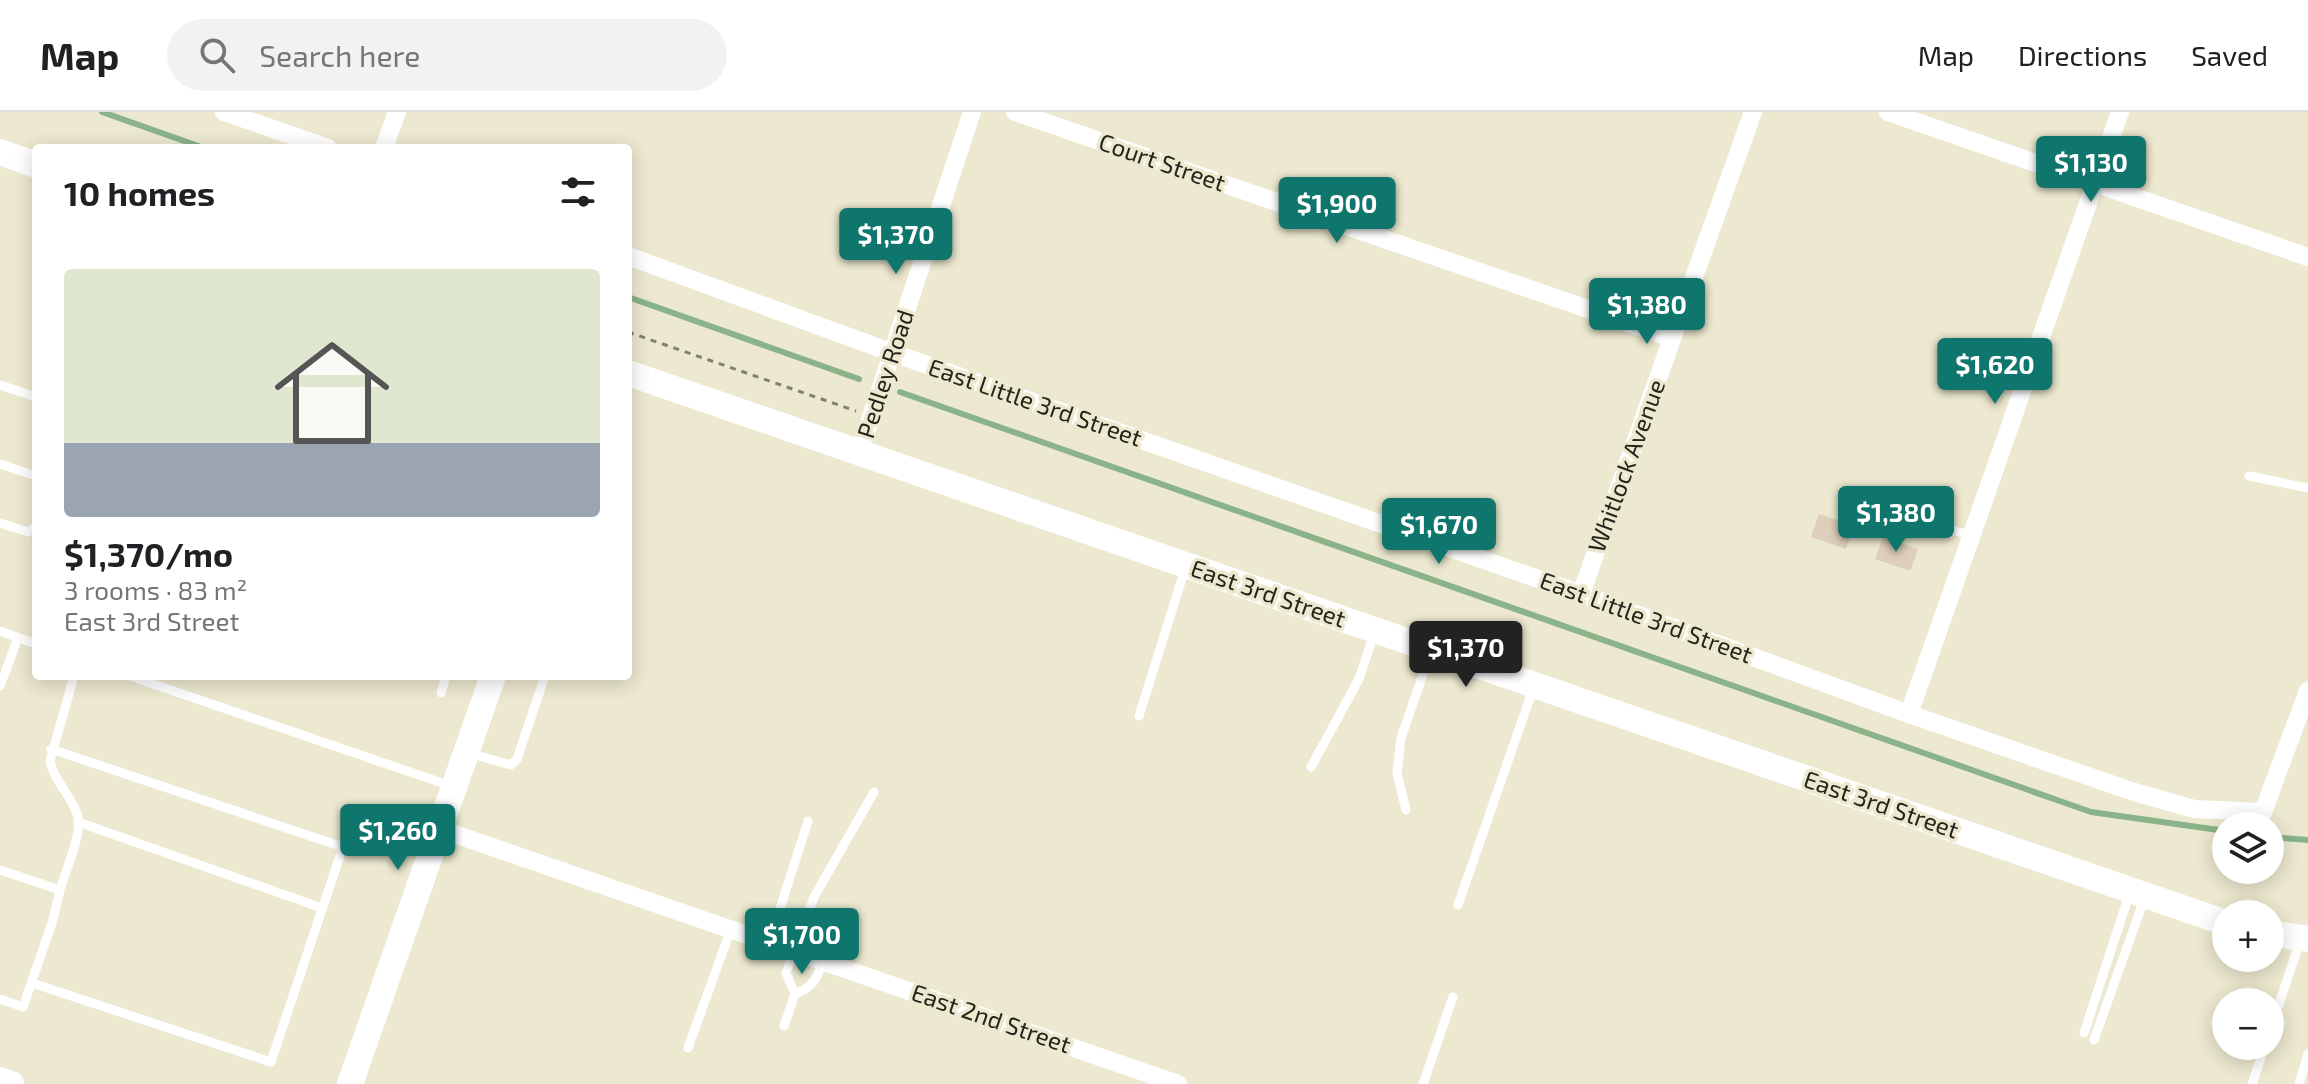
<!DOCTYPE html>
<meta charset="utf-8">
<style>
:root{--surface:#fff;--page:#f2f2f2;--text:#202124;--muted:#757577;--line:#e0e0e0;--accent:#0f766e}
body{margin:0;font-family:"Exo 2",sans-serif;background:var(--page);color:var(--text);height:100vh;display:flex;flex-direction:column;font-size:30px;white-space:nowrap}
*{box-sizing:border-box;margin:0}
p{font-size:26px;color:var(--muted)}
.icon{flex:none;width:44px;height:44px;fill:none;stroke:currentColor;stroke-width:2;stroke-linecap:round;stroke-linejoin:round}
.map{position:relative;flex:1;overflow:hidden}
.details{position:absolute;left:32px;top:32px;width:600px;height:536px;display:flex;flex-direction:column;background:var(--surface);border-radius:8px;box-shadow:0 4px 20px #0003}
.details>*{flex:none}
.tools{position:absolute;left:2212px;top:700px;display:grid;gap:16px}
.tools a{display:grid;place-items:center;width:72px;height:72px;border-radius:50%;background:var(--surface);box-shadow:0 4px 20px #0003;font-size:40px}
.price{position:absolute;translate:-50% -68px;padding:0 18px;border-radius:8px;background:var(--accent);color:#fff;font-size:26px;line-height:52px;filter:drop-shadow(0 2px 4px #0008)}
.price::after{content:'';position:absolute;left:50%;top:48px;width:24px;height:18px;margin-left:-12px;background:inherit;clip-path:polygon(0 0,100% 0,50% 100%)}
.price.active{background:#222;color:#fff}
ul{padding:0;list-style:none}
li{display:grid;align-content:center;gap:16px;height:424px;padding:0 32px}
li span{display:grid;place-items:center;height:248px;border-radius:8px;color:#555}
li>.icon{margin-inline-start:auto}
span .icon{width:144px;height:144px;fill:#fffc;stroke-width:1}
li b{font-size:34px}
h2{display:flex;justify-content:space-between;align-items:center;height:96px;padding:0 32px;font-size:34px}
header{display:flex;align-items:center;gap:48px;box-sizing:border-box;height:112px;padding:0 40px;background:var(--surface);border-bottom:2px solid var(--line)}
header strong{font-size:38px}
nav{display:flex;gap:44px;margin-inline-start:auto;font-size:28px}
.search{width:560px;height:72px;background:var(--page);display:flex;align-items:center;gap:20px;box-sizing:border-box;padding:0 28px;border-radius:44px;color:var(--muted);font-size:30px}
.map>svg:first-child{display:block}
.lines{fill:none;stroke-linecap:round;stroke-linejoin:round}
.stream{stroke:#8ab389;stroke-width:6}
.building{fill:#decfba}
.path{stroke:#82806f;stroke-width:3;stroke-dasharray:6 6;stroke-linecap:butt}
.lane{stroke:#fff;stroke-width:9}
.street{stroke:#fff;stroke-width:18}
.secondary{stroke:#fff;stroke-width:26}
.labels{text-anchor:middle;stroke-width:7;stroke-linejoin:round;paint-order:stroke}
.street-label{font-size:24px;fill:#26251c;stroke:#ede9d0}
</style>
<header>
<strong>Map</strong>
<div class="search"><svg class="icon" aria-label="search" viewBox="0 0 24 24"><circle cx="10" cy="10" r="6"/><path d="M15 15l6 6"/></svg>Search here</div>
<nav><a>Map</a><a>Directions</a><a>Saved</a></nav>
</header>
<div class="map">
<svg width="2308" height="972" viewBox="0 0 2308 972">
<rect width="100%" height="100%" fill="#ede9d0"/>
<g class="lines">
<!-- stream -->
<path class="stream" d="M102 0 204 36
M628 185 859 267
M900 280 2091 700 2226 719
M2270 725 2308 728"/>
</g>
<!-- building -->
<path class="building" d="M1819 402 1854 414 1846 437 1811 425Z
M1883 425 1918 437 1910 459 1875 447Z"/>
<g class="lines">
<!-- path -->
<path class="path" d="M628 220 856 299"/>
<!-- lane -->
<path class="lane" d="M0 273 36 285
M0 352 36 364
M2249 364 2308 376
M1843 382 1971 424
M0 411 28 420 36 414
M0 519 36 532
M130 564 451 674
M0 574 18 526
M441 581 446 564
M1139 604 1185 457
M468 641 511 653 517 647 545 564
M1311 655 1359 567 1374 522
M1406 698 1397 661 1401 626 1431 539
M78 710 322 796
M0 758 60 778C65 760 82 723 78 705 73 685 54 670 50 649L74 564
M1458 793 1533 577
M769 831 808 709
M32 871 271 950 343 735 51 637
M795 882C813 875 817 867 823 849
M0 887 23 895 53 808 60 778
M784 914 795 882 786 861 814 785 874 680
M2270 919 2300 829
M2084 921 2130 780
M2094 928 2145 785
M688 936 731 817
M1423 972 1453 885
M2252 972 2265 934
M2299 972 2308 942"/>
<!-- street -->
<path class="street" d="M224 0 328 36
M1015 0 1672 226
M1888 0 2308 145
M384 36 397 0
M628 144 893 241 1581 482 1909 602 2131 679 2194 697 2263 700 2308 579
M859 341 972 0
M1581 482 1753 0
M1909 602 2120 0
M440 717 1178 972"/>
<!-- secondary -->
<path class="secondary" d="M0 40 36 53
M628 261 2226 811
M2270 821 2308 827
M0 968 11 972
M350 972 493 564"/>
</g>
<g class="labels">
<!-- street labels -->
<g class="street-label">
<text transform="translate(1162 51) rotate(19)" y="8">Court Street</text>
<text transform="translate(886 262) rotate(-72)" y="8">Pedley Road</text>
<text transform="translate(1035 291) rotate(19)" y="8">East Little 3rd Street</text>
<text transform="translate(1627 354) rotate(-70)" y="8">Whitlock Avenue</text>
<text transform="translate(1268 482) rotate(19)" y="8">East 3rd Street</text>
<text transform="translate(1646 506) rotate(20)" y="8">East Little 3rd Street</text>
<text transform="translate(1881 693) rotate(19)" y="8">East 3rd Street</text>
<text transform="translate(991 907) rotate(19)" y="8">East 2nd Street</text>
</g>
</g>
</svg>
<div class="tools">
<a><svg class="icon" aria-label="layers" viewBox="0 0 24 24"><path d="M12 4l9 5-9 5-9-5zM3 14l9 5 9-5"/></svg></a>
<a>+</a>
<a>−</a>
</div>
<b class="price" style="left:2091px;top:92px">$1,130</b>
<b class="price" style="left:1337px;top:133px">$1,900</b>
<b class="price" style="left:896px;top:164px">$1,370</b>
<b class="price" style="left:1647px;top:234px">$1,380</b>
<b class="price" style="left:1995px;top:294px">$1,620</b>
<b class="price" style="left:1896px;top:442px">$1,380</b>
<b class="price" style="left:1439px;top:454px">$1,670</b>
<b class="price active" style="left:1466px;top:577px">$1,370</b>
<b class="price" style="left:398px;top:760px">$1,260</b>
<b class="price" style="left:802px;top:864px">$1,700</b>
<section class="details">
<h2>10 homes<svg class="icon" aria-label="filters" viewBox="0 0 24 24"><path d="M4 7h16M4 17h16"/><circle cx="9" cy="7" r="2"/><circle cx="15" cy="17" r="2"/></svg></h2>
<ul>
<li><span style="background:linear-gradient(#dfe7d0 70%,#9aa5b1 0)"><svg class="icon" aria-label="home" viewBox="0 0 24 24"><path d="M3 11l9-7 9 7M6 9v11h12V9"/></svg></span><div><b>$1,370/mo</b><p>3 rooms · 83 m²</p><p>East 3rd Street</p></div></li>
</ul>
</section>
</div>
